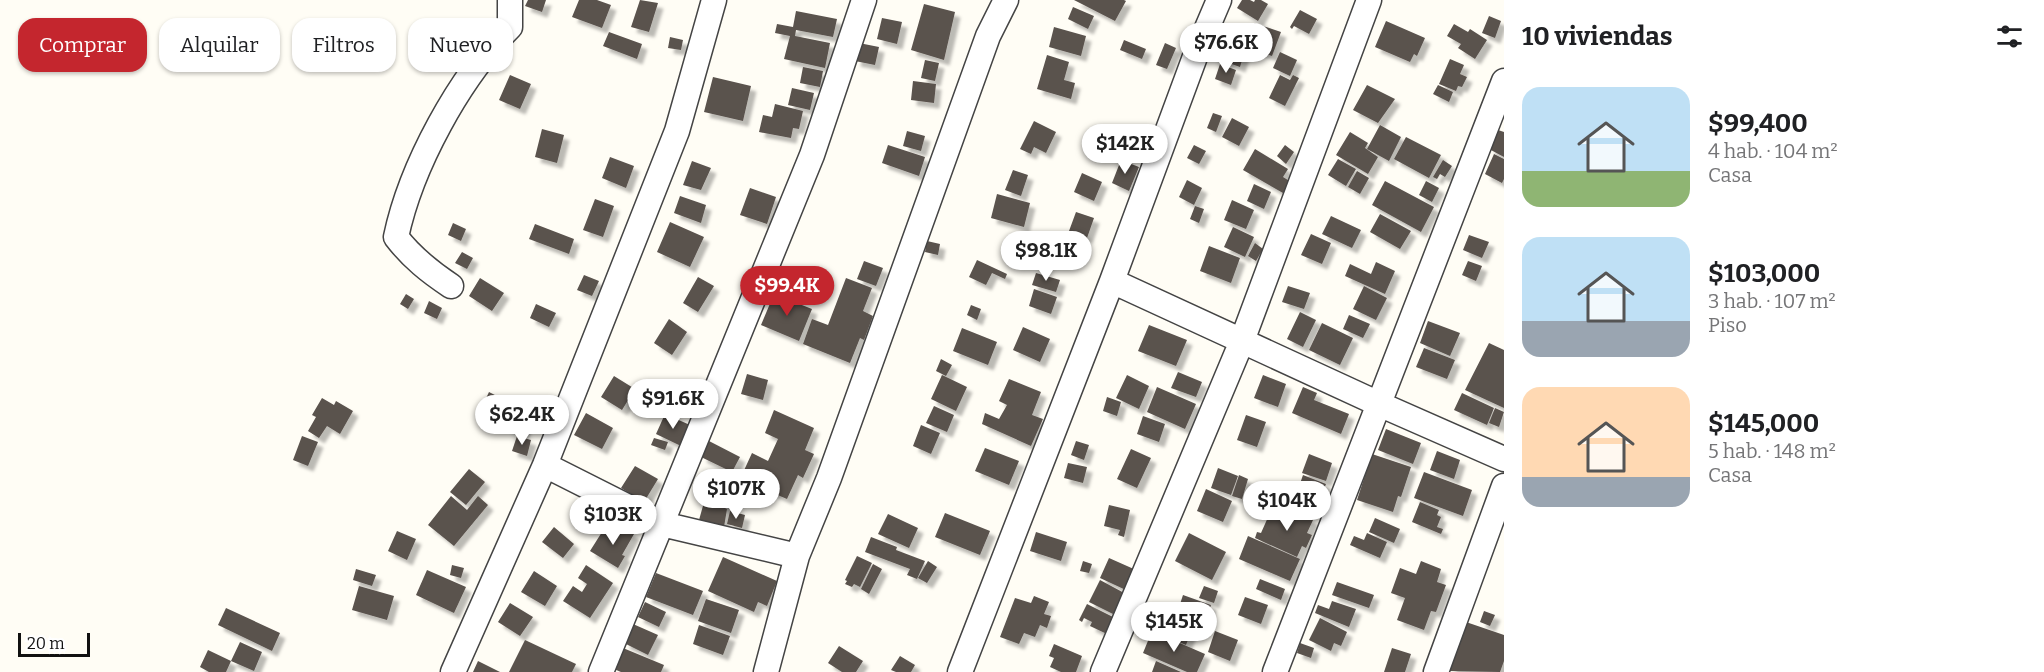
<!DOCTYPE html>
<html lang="es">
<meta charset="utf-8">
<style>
:root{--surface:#fff;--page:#f6f6f6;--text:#202124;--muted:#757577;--accent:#c4262e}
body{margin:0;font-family:Bitter,serif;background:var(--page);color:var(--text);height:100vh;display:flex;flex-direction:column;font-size:22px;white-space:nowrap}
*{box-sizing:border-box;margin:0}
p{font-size:20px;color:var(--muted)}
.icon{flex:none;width:33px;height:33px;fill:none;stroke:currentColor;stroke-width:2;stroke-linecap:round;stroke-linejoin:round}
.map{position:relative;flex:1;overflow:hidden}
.panel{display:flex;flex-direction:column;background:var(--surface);width:540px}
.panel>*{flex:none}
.hud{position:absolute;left:18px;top:18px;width:570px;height:54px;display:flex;gap:12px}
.scale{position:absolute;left:18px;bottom:15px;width:72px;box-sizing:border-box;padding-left:6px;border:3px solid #111;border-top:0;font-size:16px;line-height:21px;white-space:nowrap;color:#111;-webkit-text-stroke:4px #fff;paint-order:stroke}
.price{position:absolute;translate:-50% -51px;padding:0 14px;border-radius:21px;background:#fff;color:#222;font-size:20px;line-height:39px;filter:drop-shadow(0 2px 3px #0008)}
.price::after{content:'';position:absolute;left:50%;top:36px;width:18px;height:14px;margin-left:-9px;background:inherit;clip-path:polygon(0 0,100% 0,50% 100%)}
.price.active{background:var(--accent);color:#fff}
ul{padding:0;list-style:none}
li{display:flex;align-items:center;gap:18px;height:150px;padding:0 18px}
li span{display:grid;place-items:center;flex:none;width:168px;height:120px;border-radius:18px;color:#555}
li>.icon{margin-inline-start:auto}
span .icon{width:72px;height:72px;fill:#fffc;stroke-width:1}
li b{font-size:26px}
h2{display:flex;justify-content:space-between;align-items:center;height:72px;padding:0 18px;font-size:26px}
.tag{padding:0 21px;border-radius:18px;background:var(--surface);box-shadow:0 2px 4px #0004;font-size:21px;line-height:54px}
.tag.active{background:var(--accent);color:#fff}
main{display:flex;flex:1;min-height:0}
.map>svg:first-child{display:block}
.building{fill:#5a524d;filter:url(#shadow)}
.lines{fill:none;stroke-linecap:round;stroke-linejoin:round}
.minor-casing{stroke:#444;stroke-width:27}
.minor{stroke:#fff;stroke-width:24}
</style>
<main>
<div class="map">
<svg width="1504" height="672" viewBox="0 0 1504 672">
<defs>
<filter id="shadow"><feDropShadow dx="5.5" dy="5.5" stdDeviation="1.5" flood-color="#0004"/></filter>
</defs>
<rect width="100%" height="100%" fill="#fffdf5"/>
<!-- building -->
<path class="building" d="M528 0H546L542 12 525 6Z
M579 0H597L611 5 602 28 572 17Z
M640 0 658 3 649 32 631 27Z
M1074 0H1124L1126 1 1115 21Z
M1242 0H1250L1254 2 1255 0H1261L1268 4 1258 21 1237 8Z
M924 4 955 12 944 60 911 50Z
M1073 7 1094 16 1088 29 1068 19Z
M1300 10 1317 19 1309 34 1294 26 1292 29 1290 27Z
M796 11 837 19 833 37 796 30 795 36 830 43 825 68 784 59 790 36 775 33 777 24 793 27Z
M1489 16 1501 21 1495 38 1482 33Z
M882 18 902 22 897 44 877 39Z
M1386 21 1425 38 1417 56 1414 54 1410 62 1375 47Z
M1254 23 1281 32 1272 56 1246 47Z
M1454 24 1468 32 1470 29 1487 40 1475 59 1458 48 1461 44 1447 36Z
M1054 27 1086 36 1081 56 1049 47Z
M609 32 642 44 637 59 603 46Z
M670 37 683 40 681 50 668 48Z
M1217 37 1233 43 1232 47 1245 51 1240 67 1215 58 1219 46 1214 45Z
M1124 40 1146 49 1142 59 1120 50Z
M859 43 879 47 875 65 855 61Z
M1165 43 1176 48 1167 69 1156 65Z
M1280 52 1297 60 1290 76 1273 68Z
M1047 55 1069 62 1064 80 1075 83 1071 99 1037 89Z
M1450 59 1464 65 1460 74 1467 77 1462 87 1458 86 1456 91 1439 84Z
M925 60 939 63 935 81 921 78Z
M1220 64 1236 70 1231 85 1215 79Z
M803 67 823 71 820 87 800 83Z
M510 75 531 84 520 109 499 100Z
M1280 75 1290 80 1293 75 1299 78 1285 106 1269 98Z
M713 77 751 86 743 121 704 112Z
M913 81 936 84 934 103 911 100Z
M1367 85 1395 99 1378 123 1353 110Z
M1438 85 1453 92 1449 102 1433 94Z
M792 88 814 93 810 110 788 105Z
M775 104 803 111 799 129 793 128 791 138 759 132 763 115 772 117Z
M1213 113 1222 116 1216 132 1207 128Z
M1232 118 1249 127 1239 146 1222 137Z
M1034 121 1056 132 1046 153 1034 147 1031 154 1020 149Z
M1380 125 1401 137 1389 161 1367 149Z
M542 129 564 135 557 163 535 157Z
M1498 130 1504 132V157L1489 149Z
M907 131 925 136 921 151 903 146Z
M1350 132 1368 143 1365 148 1378 157 1368 174 1336 155Z
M1406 137 1441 155 1429 178 1394 159Z
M888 145 925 157 919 176 882 163Z
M1194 145 1206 151 1199 164 1187 158Z
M1285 145 1294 152 1286 164 1277 156Z
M1255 149 1288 169 1283 177 1291 182 1283 193 1243 170Z
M1494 154 1504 159V179L1502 183 1485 174Z
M610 157 634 166 626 188 602 178Z
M1338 159 1356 169 1346 186 1328 175Z
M1121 160 1139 167 1129 191 1112 183Z
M1443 160 1452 166 1445 177 1440 174 1437 179 1433 177Z
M692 161 711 168 701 190 683 185Z
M1013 170 1028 175 1021 196 1005 190Z
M1357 171 1369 178 1360 194 1348 187Z
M1082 173 1102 182 1094 201 1074 192Z
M1187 180 1202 188 1194 205 1179 197Z
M1385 181 1434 207 1421 232 1372 205Z
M1426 181 1439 188 1432 202 1419 195Z
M1254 184 1271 192 1264 209 1247 201Z
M750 188 776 197 767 224 740 215Z
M997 194 1030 203 1024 227 991 218Z
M680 196 706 205 701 223 674 213Z
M595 199 614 206 603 237 583 230Z
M1232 200 1254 210 1246 229 1224 220Z
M1195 206 1204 209 1199 223 1190 219Z
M1076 212 1094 218 1087 238 1069 231Z
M1380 214 1411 231 1400 249 1370 232Z
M1331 216 1361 230 1352 248 1322 234Z
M670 222 704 237 690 267 657 252Z
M453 223 466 229 461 241 448 235Z
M535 224 574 239 569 254 529 239Z
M1233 227 1254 237 1245 257 1224 247Z
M1311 234 1331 243 1322 264 1301 255Z
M1469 235 1489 242 1482 258 1463 250Z
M927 241 940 244 938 255 925 252Z
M1255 243 1263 249 1256 261 1248 256Z
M1209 246 1240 258 1231 283 1200 271Z
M462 252 473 258 467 269 455 263Z
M977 260 1007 274 1005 279 992 273 986 285 969 277Z
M864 261 883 268 876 286 857 279Z
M1468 261 1482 266 1476 281 1462 275Z
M1376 262 1395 271 1385 294 1345 276 1350 264 1371 274Z
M1036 273 1060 280 1056 292 1032 285Z
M584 275 599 281 592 296 577 290Z
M698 277 714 286 698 312 683 303Z
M480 278 504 293 492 311 469 296Z
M846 278 872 288 863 311 873 316 864 340 860 338 850 363 803 344 812 319 828 325Z
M1288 286 1310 293 1304 309 1282 302Z
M1364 286 1387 298 1376 320 1353 309Z
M1034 289 1057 297 1051 314 1029 306Z
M406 294 414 299 408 309 400 304Z
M774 294 812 309 799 341 761 325Z
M429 301 442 308 437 319 424 313Z
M536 304 556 313 549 327 530 318Z
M971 305 981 309 977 320 967 315Z
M1300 312 1316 320 1303 347 1287 339Z
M1349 315 1370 324 1363 338 1343 329Z
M669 319 687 332 672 355 654 343Z
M1428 321 1460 333 1450 356 1420 343Z
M1322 323 1353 338 1340 365 1309 350Z
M1149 325 1187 340 1176 366 1138 351Z
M1023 327 1050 339 1040 362 1013 350Z
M962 328 997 342 988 365 953 351Z
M1489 343 1504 350V408L1465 390Z
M1424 348 1455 360 1447 379 1416 367Z
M941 359 952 365 946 376 936 371Z
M1178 372 1202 382 1196 397 1171 388Z
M747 374 768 380 763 400 741 394Z
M942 375 967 387 956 411 931 399Z
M1127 375 1149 386 1139 409 1116 398Z
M1263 375 1286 384 1278 407 1254 398Z
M614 376 635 389 622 410 601 397Z
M1009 379 1041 392 1032 415 1043 419 1031 446 982 424 985 413 999 419 1007 405 999 401Z
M1157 387 1196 404 1185 429 1147 412Z
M1303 387 1317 393 1314 400 1349 414 1341 434 1292 413Z
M489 392 532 414 522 434 479 413Z
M1462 393 1494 408 1487 425 1454 410Z
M1107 397 1121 402 1117 416 1103 411Z
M322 398 334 405 336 401 353 411 340 434 327 426 319 438 308 431 316 417 312 415Z
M934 406 954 415 947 432 926 423Z
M1495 408 1504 412 1499 427 1489 423Z
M774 410 814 428 805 450 814 454 803 478 798 475 787 499 740 479 752 453 768 461 778 439 765 433Z
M586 413 613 428 602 449 574 435Z
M665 414 690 425 681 446 656 434Z
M1246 415 1266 422 1257 447 1237 440Z
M1143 416 1165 424 1159 442 1137 434Z
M921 425 940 433 931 454 913 446Z
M1386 429 1421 443 1413 464 1378 450Z
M302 436 318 442 308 466 293 460Z
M517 436 531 440 527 456 512 451Z
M654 438 668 442 665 450 651 445Z
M709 441 740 457 732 472 701 457Z
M1076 441 1089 445 1084 460 1071 455Z
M985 448 1019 461 1009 485 975 471Z
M1131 449 1151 458 1137 488 1117 479Z
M1437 451 1460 460 1454 479 1430 470Z
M1309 454 1332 463 1326 481 1302 473Z
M1372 454 1411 467 1401 497 1398 496 1393 512 1357 500Z
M1068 463 1087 467 1083 483 1064 478Z
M635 466 658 479 644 502 621 488Z
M1218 468 1238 476 1231 495 1211 488Z
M469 469 485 482 466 505 450 492Z
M1424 472 1472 490 1463 516 1414 498Z
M1239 475 1248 479 1242 499 1232 496Z
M1303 475 1326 484 1316 509 1294 501Z
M710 481 739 489 736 501 727 499 725 508 727 509 724 527 699 520Z
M1206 489 1232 501 1223 522 1197 511Z
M451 496 467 510 478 496 488 505 454 546 428 525Z
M1420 502 1439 510 1437 515 1441 517 1437 527 1443 529 1441 534 1412 522Z
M1109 505 1130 510 1124 537 1118 535 1120 530 1104 526Z
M1288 508 1313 520 1307 533 1312 535 1306 548 1302 546 1297 557 1255 538 1257 532 1261 533 1269 515 1282 521Z
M730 511 745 515 742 528 727 524Z
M945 513 990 531 980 555 935 537Z
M888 514 918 528 909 548 878 534Z
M1375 518 1400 529 1394 543 1369 532Z
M618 525 634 534 622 555 625 556 618 568 590 551 602 532 611 537Z
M554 527 574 544 563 558 542 542Z
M397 531 416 539 407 560 388 551Z
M1036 532 1067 542 1061 561 1030 551Z
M1189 533 1226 552 1212 580 1175 561Z
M1367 533 1387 542 1380 558 1350 545 1354 536 1364 540Z
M1248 536 1300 559 1290 581 1239 559Z
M871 537 897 547 896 550 925 561 917 579 907 575 910 569 865 552Z
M857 556 872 563 860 587 854 584 852 587 845 584 847 581 845 580Z
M723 557 777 581 767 606 758 602 754 612 708 591Z
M1109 558 1136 570 1128 591 1100 578Z
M928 561 937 567 927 583 918 578Z
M1083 561 1092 564 1089 573 1080 571Z
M1421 561 1441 569 1437 582 1446 585 1436 612 1431 611 1424 630 1397 620 1405 598 1391 593 1400 568 1416 574Z
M873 564 882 569 869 594 861 589Z
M452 565 464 568 461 578 450 575Z
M586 565 613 583 590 618 563 601 573 586 582 592 587 584 578 578Z
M356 569 376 575 372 586 353 580Z
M427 570 466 587 454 613 416 595Z
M534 571 557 586 545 606 521 592Z
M656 573 703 591 693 615 646 597Z
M1260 579 1285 589 1281 600 1256 589Z
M1100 580 1126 594 1115 615 1089 602Z
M1337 582 1374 595 1369 608 1332 595Z
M359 586 394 596 387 620 352 610Z
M1204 586 1218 591 1214 603 1199 598Z
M1183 595 1211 605 1207 617 1179 607Z
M1034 596 1049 602 1044 614 1051 616 1047 628 1040 625 1035 637 1024 633 1019 644 1000 637 1015 598 1031 603Z
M1245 597 1268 605 1261 624 1238 615Z
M706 599 739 610 731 633 698 621Z
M1332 601 1356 609 1349 627 1315 613 1318 605 1329 609Z
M645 602 666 612 659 627 638 617Z
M510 603 533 617 520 636 498 622Z
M1087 604 1115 618 1107 634 1090 626 1092 622 1084 618 1082 622 1079 620Z
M226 608 280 633 272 651 218 625Z
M1166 608 1191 618 1189 623 1194 625 1186 645 1156 632Z
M1484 611 1495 615 1490 626 1480 622Z
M1320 618 1347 632 1341 646 1334 643 1331 651 1309 640Z
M1466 622 1504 635V661L1500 672 1449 671Z
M633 624 658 635 648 655 624 643Z
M699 625 730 636 723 655 693 644Z
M1152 631 1205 654 1197 672H1187L1143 653Z
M1215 631 1238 640 1230 661 1208 652Z
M525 640 576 664 572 672H509Z
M240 642 262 652 254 671 231 661Z
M1300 643 1314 648 1311 658 1297 653Z
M1054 644 1082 656 1076 672H1061L1050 667 1054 658 1049 656Z
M839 646 863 661 856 672H842L828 663Z
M623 648 664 665 661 672H621L614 669Z
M1392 648 1411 654 1405 672H1384Z
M208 650 231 661 226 672H209L200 667Z
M900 656 915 665 911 672H896L891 670Z
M478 661 500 672H473Z
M1156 661 1181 672H1152Z"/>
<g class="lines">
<defs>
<path id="minor" d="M1112 281 1379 404 1504 459
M451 286C430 272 412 258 396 237 411 166 459 78 510 27V0
M545 465 662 524 797 556
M453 672 545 465 677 131 714 0
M601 672 812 155 864 0
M766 672 797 556 829 478 988 36 1006 0
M960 672 1112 281 1196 54 1219 0
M1103 672 1242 341 1369 0
M1275 672 1504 81
M1436 672 1504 486"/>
</defs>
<!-- minor casing -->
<use href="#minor" class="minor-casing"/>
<!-- minor -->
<use href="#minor" class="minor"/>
</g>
</svg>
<div class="scale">20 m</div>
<b class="price" style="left:1226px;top:74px">$76.6K</b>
<b class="price" style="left:1125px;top:175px">$142K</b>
<b class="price" style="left:1046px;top:282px">$98.1K</b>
<b class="price active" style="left:787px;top:317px">$99.4K</b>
<b class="price" style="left:673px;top:430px">$91.6K</b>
<b class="price" style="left:522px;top:446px">$62.4K</b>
<b class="price" style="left:736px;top:520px">$107K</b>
<b class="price" style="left:1287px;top:532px">$104K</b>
<b class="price" style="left:613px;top:546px">$103K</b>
<b class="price" style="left:1174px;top:653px">$145K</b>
<div class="hud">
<a class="tag active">Comprar</a>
<a class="tag">Alquilar</a>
<a class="tag">Filtros</a>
<a class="tag">Nuevo</a>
</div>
</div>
<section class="panel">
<h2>10 viviendas<svg class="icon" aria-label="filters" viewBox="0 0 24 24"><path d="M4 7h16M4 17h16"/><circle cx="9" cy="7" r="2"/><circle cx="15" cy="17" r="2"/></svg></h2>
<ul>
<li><span style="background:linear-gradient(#bfe0f5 70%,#8fb573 0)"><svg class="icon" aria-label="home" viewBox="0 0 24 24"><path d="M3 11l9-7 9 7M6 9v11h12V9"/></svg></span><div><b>$99,400</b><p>4 hab. · 104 m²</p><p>Casa</p></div></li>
<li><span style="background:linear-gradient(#bfe0f5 70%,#9aa5b1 0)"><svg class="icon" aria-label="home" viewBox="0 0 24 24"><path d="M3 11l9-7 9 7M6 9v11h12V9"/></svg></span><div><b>$103,000</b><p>3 hab. · 107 m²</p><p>Piso</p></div></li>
<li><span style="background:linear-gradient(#ffd9b3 75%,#9aa5b1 0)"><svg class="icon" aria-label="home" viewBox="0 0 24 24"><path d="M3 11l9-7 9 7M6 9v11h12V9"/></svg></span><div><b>$145,000</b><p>5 hab. · 148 m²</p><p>Casa</p></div></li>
</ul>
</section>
</main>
